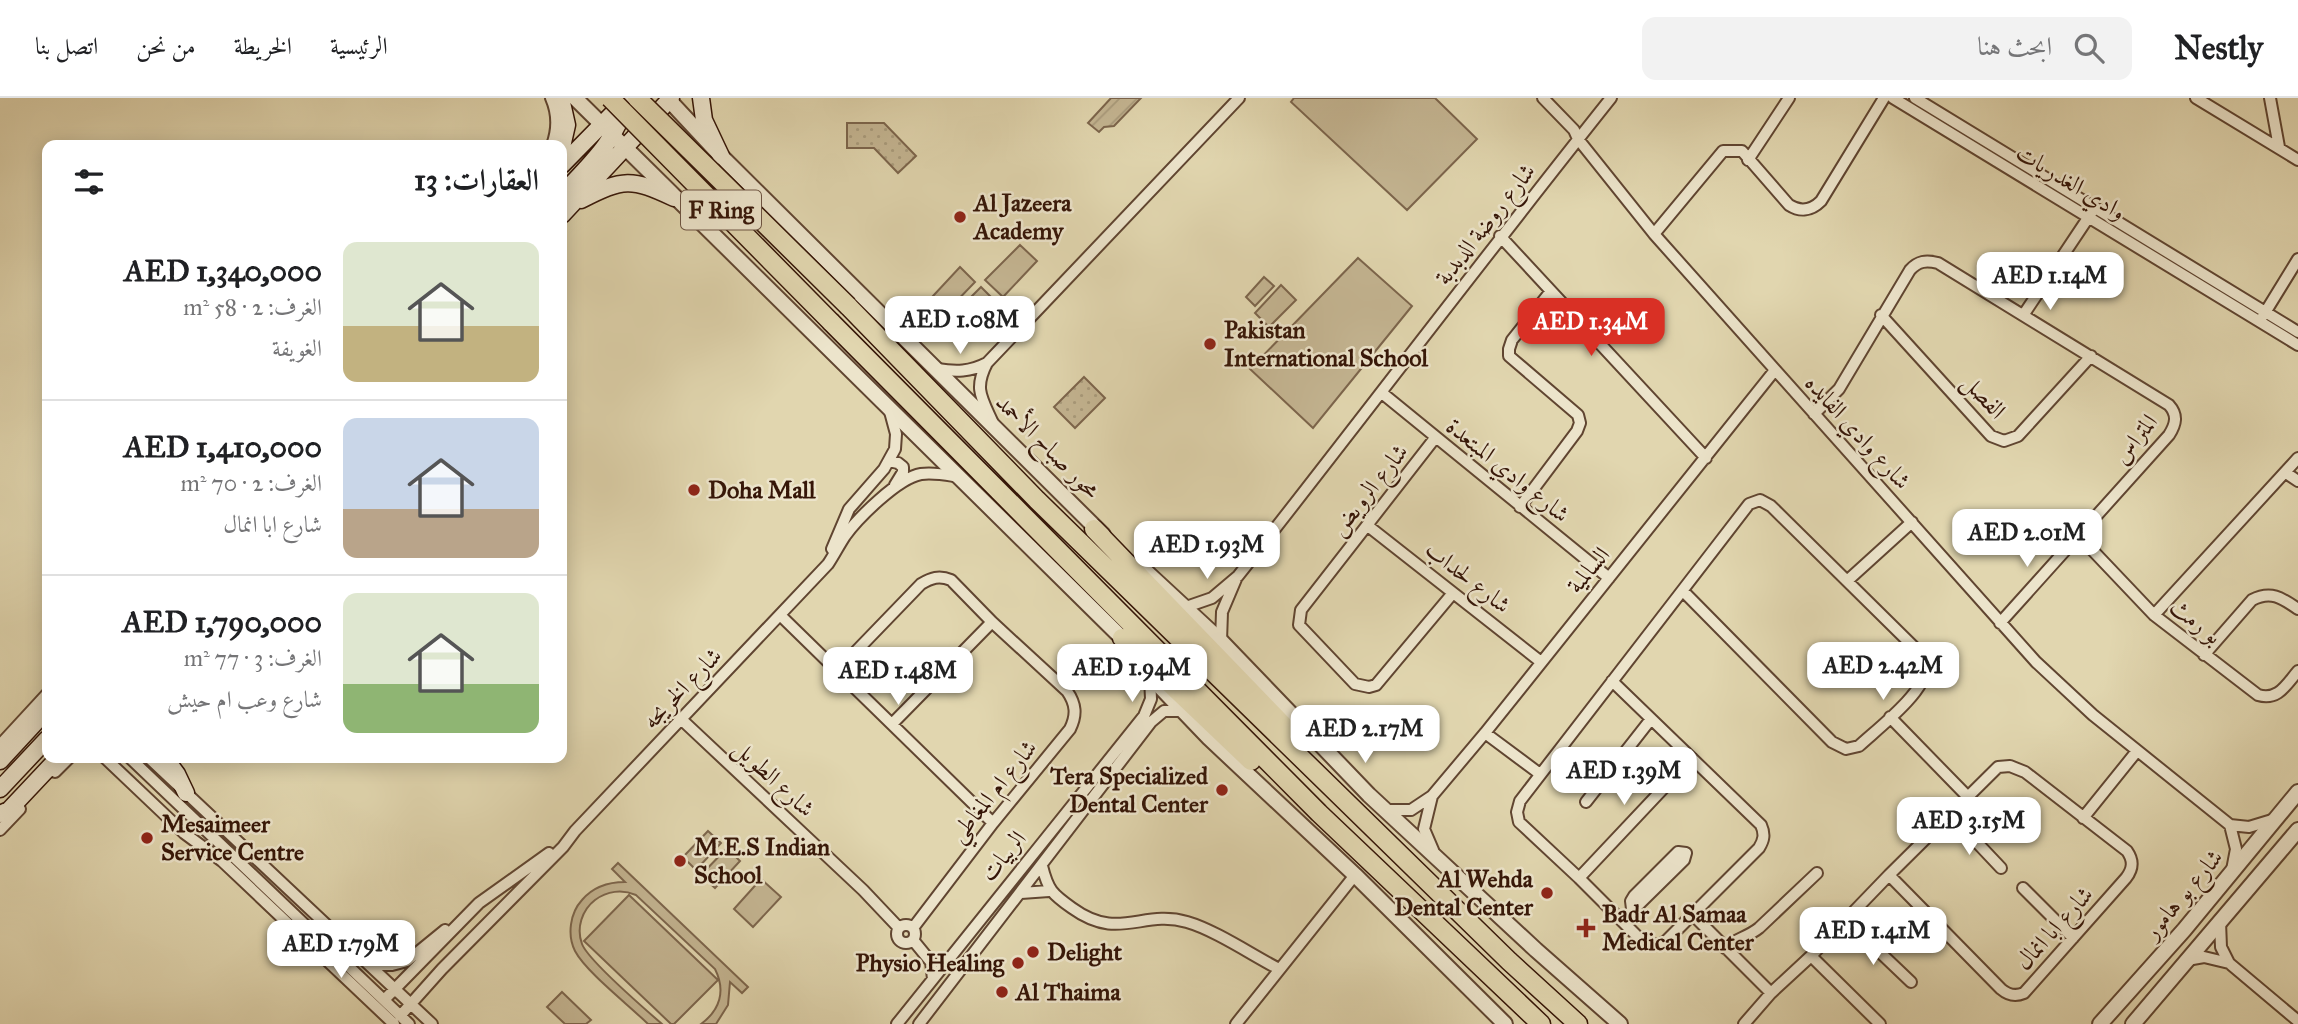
<!DOCTYPE html>
<html lang="ar">
<meta charset="utf-8">
<style>
:root{--surface:#fff;--page:#f2f2f2;--text:#202124;--muted:#757577;--line:#e0e0e0;--accent:#d93025}
body{margin:0;font-family:"IM FELL Great Primer",Amiri,serif;background:var(--page);color:var(--text);direction:rtl;height:100vh;display:flex;flex-direction:column;font-size:26px;white-space:nowrap}
*{box-sizing:border-box;margin:0}
p{font-size:23px;color:var(--muted)}
.icon{flex:none;width:38px;height:38px;fill:none;stroke:currentColor;stroke-width:2;stroke-linecap:round;stroke-linejoin:round}
.map{position:relative;flex:1;overflow:hidden;direction:ltr}
.sheet{position:absolute;left:42px;top:42px;width:525px;height:623px;display:flex;flex-direction:column;background:var(--surface);border-radius:14px;box-shadow:0 4px 18px #0003;direction:rtl}
.sheet>*{flex:none}
.price{position:absolute;translate:-50% -60px;padding:0 16px;border-radius:14px;background:#fff;color:#222;font-size:23px;line-height:46px;filter:drop-shadow(0 2px 4px #0008)}
.price::after{content:'';position:absolute;left:50%;top:42px;width:21px;height:16px;margin-left:-10px;background:inherit;clip-path:polygon(0 0,100% 0,50% 100%)}
.price.active{background:var(--accent);color:#fff}
ul{padding:0;list-style:none}
li{display:flex;align-items:center;gap:21px;height:175px;padding:0 28px}
li+li{border-top:2px solid var(--line)}
li span{display:grid;place-items:center;flex:none;width:196px;height:140px;border-radius:14px;color:#555}
li>.icon{margin-inline-start:auto}
span .icon{width:84px;height:84px;fill:#fffc;stroke-width:1}
li b{font-size:30px}
h2{display:flex;justify-content:space-between;align-items:center;height:84px;padding:0 28px;font-size:30px}
header{display:flex;align-items:center;gap:42px;box-sizing:border-box;height:98px;padding:0 35px;background:var(--surface);border-bottom:2px solid var(--line)}
header strong{font-size:33px}
nav{display:flex;gap:38px;margin-inline-start:auto;font-size:24px}
.search{width:490px;height:63px;background:var(--page);display:flex;align-items:center;gap:18px;box-sizing:border-box;padding:0 24px;border-radius:14px;color:var(--muted);font-size:26px}
.map>svg:first-child{display:block}
.grass{fill:url(#grass-dots);stroke:#7c654c;stroke-width:2}
.garden{fill:url(#garden-furrows);stroke:#7c654c;stroke-width:2}
.pitch{fill:#c4b592;stroke:#7c654c;stroke-width:2}
.lines{fill:none;stroke-linecap:round;stroke-linejoin:round}
.minor-casing{stroke:#604531;stroke-width:14}
.tertiary-casing{stroke:#604531;stroke-width:18}
.secondary-casing{stroke:#351507;stroke-width:19}
.trunk-casing{stroke:#351507;stroke-width:21}
.minor{stroke:#ece4cb;stroke-width:10}
.tertiary{stroke:#ece4cb;stroke-width:14}
.secondary{stroke:#ece4cb;stroke-width:16}
.trunk{stroke:#e1d6af;stroke-width:18}
.trunk-bridge-casing{stroke:#351507;stroke-width:21;stroke-linecap:butt}
.trunk-bridge{stroke:#e1d6af;stroke-width:18}
.poi-dot{fill:#8f2418;stroke:#ece4cb;stroke-width:2.5}
.labels{text-anchor:middle;stroke-width:5;stroke-linejoin:round;paint-order:stroke}
.shield{fill:#ece4cb;stroke:#6c5342;stroke-width:2}
.shield-label{font-size:23px;font-weight:bold;fill:#351507}
.street-label{font-size:24px;fill:#351507;stroke:#ece4cb}
.poi-label{font-size:24px;font-weight:bold;fill:#351507;stroke:#ece4cb;text-anchor:start}
</style>
<header>
<strong>Nestly</strong>
<div class="search"><svg class="icon" aria-label="search" viewBox="0 0 24 24"><circle cx="10" cy="10" r="6"/><path d="M15 15l6 6"/></svg>ابحث هنا</div>
<nav><a>الرئيسية</a><a>الخريطة</a><a>من نحن</a><a>اتصل بنا</a></nav>
</header>
<div class="map">
<svg width="2298" height="926" viewBox="0 0 2298 926">
<defs>
<pattern id="grass-dots" width="8" height="8" patternUnits="userSpaceOnUse" patternTransform="scale(1.75)"><rect width="8" height="8" fill="#c4b592"/><path d="M2 2h.1M6 6h.1" fill="none" stroke="#a99b7c" stroke-width="1.8" stroke-linecap="round"/></pattern>
<pattern id="garden-furrows" width="10" height="10" patternUnits="userSpaceOnUse" patternTransform="scale(1.75)"><rect width="10" height="10" fill="#c4b592"/><path d="M-1 1l2-2M0 10L10 0M9 11l2-2" fill="none" stroke="#a99b7c"/></pattern>
</defs>
<rect width="100%" height="100%" fill="#e1d6af"/>
<filter id="stains"><feTurbulence type="fractalNoise" baseFrequency=".00286" numOctaves="4"/><feColorMatrix values="0 0 0 0 .2 0 0 0 0 .09 0 0 0 0 .02 0 0 0 .5 -.17"/></filter>
<radialGradient id="worn" r=".72"><stop offset=".6" stop-color="#630" stop-opacity="0"/><stop offset="1" stop-color="#630" stop-opacity=".3"/></radialGradient>
<!-- grass -->
<path class="grass" d="M847 25H884L916 58 898 75 874 50H847Z
M1084 279 1105 300 1075 330 1054 309Z"/>
<!-- garden -->
<path class="garden" d="M1111 0H1141L1114 28 1104 29 1099 34 1088 25Z"/>
<!-- pitch -->
<path class="pitch" d="M1294 0H1435L1477 41 1407 112 1291 4Z
M1020 147 1037 163 1003 199 985 182Z
M1358 160 1412 208 1313 330 1250 271Z
M960 169 975 184 948 212 933 198Z
M1264 179 1274 188 1255 208 1246 199Z
M1281 187 1296 202 1269 229 1255 215Z
M981 189 995 203 967 231 953 217Z
M708 733 721 745 696 772 683 759Z
M727 750 740 763 715 790 701 777Z
M618 765 748 889 742 895 730 884 728 907 716 926H701C720 912 726 893 715 871L636 797C622 791 607 793 595 802 582 812 576 830 582 846 588 862 647 913 662 926H648C630 908 586 874 575 853 567 837 570 815 582 802 593 789 608 784 625 784L612 771Z
M761 781 781 799 753 829 734 811Z
M629 797 718 882 674 926H671L584 843Z
M562 894 591 922 586 926H565L547 909Z"/>
<g class="lines">
<defs>
<path id="minor" d="M551 0C558 16 558 31 552 47
M1543 0 1574 32 1578 41 1654 136 2036 564 2093 617 2230 727 2249 729 2272 722
M1893 0 2298 247
M1915 0 2298 234
M2196 0 2298 62
M2270 0 2279 49
M1748 62 1789 0
M1654 136 1723 53H1742L1789 107C1800 114 1811 113 1821 103L1884 0
M1500 138 1706 360
M2024 216 2092 114
M1881 217 1991 338 2004 343 2018 338 2091 258
M2263 218 2298 161
M987 265C974 290 981 299 992 323
M937 271C956 274 970 274 987 265L1239 0
M1382 295 1609 480
M1814 316 1839 291 1910 172C1918 163 1926 162 1938 165L2169 307C2178 317 2176 326 2169 337L2000 525
M1435 340 1301 512 1299 527 1355 586 1369 589 1376 587 1453 495
M889 363 898 365 903 369V374L895 387
M2286 375 2298 383
M1520 409 1577 333 1580 325 1578 317 1509 258V251L1512 242 1551 193
M1368 428 1541 564
M2078 437 2154 517 2258 597C2278 603 2286 587 2298 573
M832 451 849 411 884 371 895 351 896 336 889 310
M1847 483 1912 424
M1186 509 1212 500 1238 478C1363 319 1485 158 1611 0
M780 517 993 725
M2154 517 2298 360
M1221 543 1222 514 1236 481
M2204 557 2252 502C2271 492 2282 500 2298 511
M837 573 921 486C931 480 939 477 951 482L992 524 1067 593C1076 606 1077 617 1070 631L993 725 913 830
M1612 583 1761 727C1765 736 1764 742 1759 750L1666 843C1657 848 1651 847 1642 843L1579 780 1519 724 1517 714 1520 703C1596 603 1673 505 1749 406L1760 402 1771 408 1920 555C1924 560 1926 564 1926 570 1926 594 1876 632 1859 648L1846 651 1832 644 1683 493
M1890 619 1968 699
M681 621 863 792 899 830
M892 626 992 524
M1485 635 1540 676
M0 647 47 596
M105 660 184 735 222 763 394 926
M130 660 409 926
M149 660 432 926
M55 674 69 660
M1432 698 1424 731 1433 752
M1586 704 1651 621
M1387 712H1411L1432 698 1485 635 1775 272
M1950 716 2001 770
M2083 720 2137 653
M2230 727 2236 751 2232 772
M0 732 20 711
M1042 768C1048 792 1052 796 1072 810 1119 844 1142 811 1187 824 1215 832 1252 857 1279 871
M1579 780 1692 660
M2023 790 2073 840
M1021 795 1049 793
M1693 817 1771 895
M1846 822 1911 884
M1622 823 1684 762 1686 755 1678 754 1634 798 1631 803 1632 811
M2220 824 2221 849 2229 865 2298 923
M897 836a9 9 0 1 1 18 0a9 9 0 1 1-18 0Z
M913 842 931 864 933 881
M1725 850C1735 841 1748 839 1759 830L1817 775
M1811 858 1880 926
M2187 862 2204 859 2229 865
M370 867H392L407 863 445 832
M384 902 479 805 549 755
M400 918 442 871 563 749 575 733 828 466C834 457 839 447 845 438 858 420 898 380 921 376 934 374 947 377 960 379
M897 926 1144 618 1151 601 1150 579
M919 926 1151 624 1164 613H1182
M1236 926 1355 777
M1744 926 1771 895 1811 858 1889 777 1998 669 2010 668 2025 674 2127 753C2134 763 2133 771 2126 780L2024 895C2015 899 2008 897 2001 891L1889 777"/>
<path id="tertiary" d="M575 0 1122 540 1125 548
M667 0 721 58 1103 437
M1140 468 1221 543 1369 697 1536 852 1620 926
M1141 569 1209 640 1355 777 1505 926
M2100 926 2184 832 2298 694
M2133 926 2298 732"/>
<path id="secondary" d="M561 0 567 27 562 49
M701 0 704 22 721 58
M562 67 627 1
M562 96C592 64 616 43 628 0
M581 102C624 80 631 80 674 100
M562 117 671 0
M165 660 177 676 186 695
M0 663 47 612
M0 691 47 641
M0 716 9 712 58 660"/>
<path id="trunk" d="M848 208 1037 402 1509 863 1578 926
M831 224 1319 715 1541 926
M1094 431 1288 632
M1122 540 1251 663"/>
</defs>
<!-- minor casing -->
<use href="#minor" class="minor-casing"/>
<!-- tertiary casing -->
<use href="#tertiary" class="tertiary-casing"/>
<!-- secondary casing -->
<use href="#secondary" class="secondary-casing"/>
<!-- trunk casing -->
<use href="#trunk" class="trunk-casing"/>
<!-- minor -->
<use href="#minor" class="minor"/>
<!-- tertiary -->
<use href="#tertiary" class="tertiary"/>
<!-- secondary -->
<use href="#secondary" class="secondary"/>
<!-- trunk -->
<use href="#trunk" class="trunk"/>
<defs>
<path id="trunk-bridge" d="M610 0 831 224
M637 0 848 208"/>
</defs>
<!-- trunk-bridge casing -->
<use href="#trunk-bridge" class="trunk-bridge-casing"/>
<!-- trunk-bridge -->
<use href="#trunk-bridge" class="trunk-bridge"/>
</g>
<!-- markers -->
<g class="poi-dot">
<circle cx="960" cy="119" r="7"/>
<circle cx="1210" cy="246" r="7"/>
<circle cx="694" cy="392" r="7"/>
<circle cx="1222" cy="692" r="7"/>
<circle cx="147" cy="740" r="7"/>
<circle cx="680" cy="763" r="7"/>
<circle cx="1547" cy="795" r="7"/>
<path d="M1582.5 819.5h7v7h7v7h-7v7h-7v-7h-7v-7h7z"/>
<circle cx="1033" cy="854" r="7"/>
<circle cx="1018" cy="865" r="7"/>
<circle cx="1002" cy="894" r="7"/>
</g>
<g class="labels">
<!-- shield labels -->
<rect class="shield" x="681" y="92.5" width="80" height="39" rx="5"/>
<g class="shield-label">
<text x="721" y="120">F Ring</text>
</g>
<!-- street labels -->
<g class="street-label">
<text transform="translate(2071 84) rotate(31)" y="8">وادي الغدريات</text>
<text transform="translate(1485 126) rotate(-52)" y="8">شارع روضة الدبدبة</text>
<text transform="translate(1984 298) rotate(47)" y="8">الفصل</text>
<text transform="translate(1858 334) rotate(48)" y="8">شارع وادي الفايده</text>
<text transform="translate(2135 341) rotate(-52)" y="8">المتراس</text>
<text transform="translate(1048 348) rotate(45)" y="8">محور صباح الأحمد</text>
<text transform="translate(1508 372) rotate(39)" y="8">شارع وادي المبتعدة</text>
<text transform="translate(1369 392) rotate(-52)" y="8">شارع الرويض</text>
<text transform="translate(1588 472) rotate(-50)" y="8">السالمية</text>
<text transform="translate(1468 479) rotate(38)" y="8">شارع لحداب</text>
<text transform="translate(2196 523) rotate(38)" y="8">بو رمث</text>
<text transform="translate(682 590) rotate(-46)" y="8">شارع الخريجه</text>
<text transform="translate(774 680) rotate(43)" y="8">شارع الطويل</text>
<text transform="translate(993 693) rotate(-51)" y="8">شارع ام المغاطي</text>
<text transform="translate(1003 758) rotate(-51)" y="8">الربيات</text>
<text transform="translate(2183 796) rotate(-50)" y="8">شارع بو هامور</text>
<text transform="translate(2054 830) rotate(-48)" y="8">شارع ابا انمال</text>
</g>
<!-- poi labels -->
<g class="poi-label">
<text x="974" y="113">Al Jazeera<tspan x="974" dy="28">Academy</tspan></text>
<text x="1224" y="240">Pakistan<tspan x="1224" dy="28">International School</tspan></text>
<text x="708" y="400">Doha Mall</text>
<text x="1208" y="686" text-anchor="end">Tera Specialized<tspan x="1208" dy="28">Dental Center</tspan></text>
<text x="161" y="734">Mesaimeer<tspan x="161" dy="28">Service Centre</tspan></text>
<text x="694" y="757">M.E.S Indian<tspan x="694" dy="28">School</tspan></text>
<text x="1533" y="789" text-anchor="end">Al Wehda<tspan x="1533" dy="28">Dental Center</tspan></text>
<text x="1602" y="824">Badr Al Samaa<tspan x="1602" dy="28">Medical Center</tspan></text>
<text x="1047" y="862">Delight</text>
<text x="1004" y="873" text-anchor="end">Physio Healing</text>
<text x="1016" y="902">Al Thaima</text>
</g>
</g>
<rect width="100%" height="100%" filter="url(#stains)"/>
<rect width="100%" height="100%" fill="url(#worn)"/>
</svg>
<b class="price" style="left:2050px;top:214px">AED 1.14M</b>
<b class="price" style="left:960px;top:258px">AED 1.08M</b>
<b class="price active" style="left:1591px;top:260px">AED 1.34M</b>
<b class="price" style="left:2027px;top:471px">AED 2.01M</b>
<b class="price" style="left:1207px;top:483px">AED 1.93M</b>
<b class="price" style="left:1883px;top:604px">AED 2.42M</b>
<b class="price" style="left:1132px;top:606px">AED 1.94M</b>
<b class="price" style="left:898px;top:609px">AED 1.48M</b>
<b class="price" style="left:1365px;top:667px">AED 2.17M</b>
<b class="price" style="left:1624px;top:709px">AED 1.39M</b>
<b class="price" style="left:1969px;top:759px">AED 3.15M</b>
<b class="price" style="left:1873px;top:869px">AED 1.41M</b>
<b class="price" style="left:341px;top:882px">AED 1.79M</b>
<section class="sheet">
<h2>العقارات: 13<svg class="icon" aria-label="filters" viewBox="0 0 24 24"><path d="M4 7h16M4 17h16"/><circle cx="9" cy="7" r="2"/><circle cx="15" cy="17" r="2"/></svg></h2>
<ul>
<li><span style="background:linear-gradient(#dfe7d0 60%,#c2b280 0)"><svg class="icon" aria-label="home" viewBox="0 0 24 24"><path d="M3 11l9-7 9 7M6 9v11h12V9"/></svg></span><div><b>AED 1,340,000</b><p>الغرف: 2 · 58 m²</p><p>الغويفة</p></div></li>
<li><span style="background:linear-gradient(#c9d6e8 65%,#b9a48a 0)"><svg class="icon" aria-label="home" viewBox="0 0 24 24"><path d="M3 11l9-7 9 7M6 9v11h12V9"/></svg></span><div><b>AED 1,410,000</b><p>الغرف: 2 · 70 m²</p><p>شارع ابا انمال</p></div></li>
<li><span style="background:linear-gradient(#dfe7d0 65%,#8fb573 0)"><svg class="icon" aria-label="home" viewBox="0 0 24 24"><path d="M3 11l9-7 9 7M6 9v11h12V9"/></svg></span><div><b>AED 1,790,000</b><p>الغرف: 3 · 77 m²</p><p>شارع وعب ام حيش</p></div></li>
</ul>
</section>
</div>
